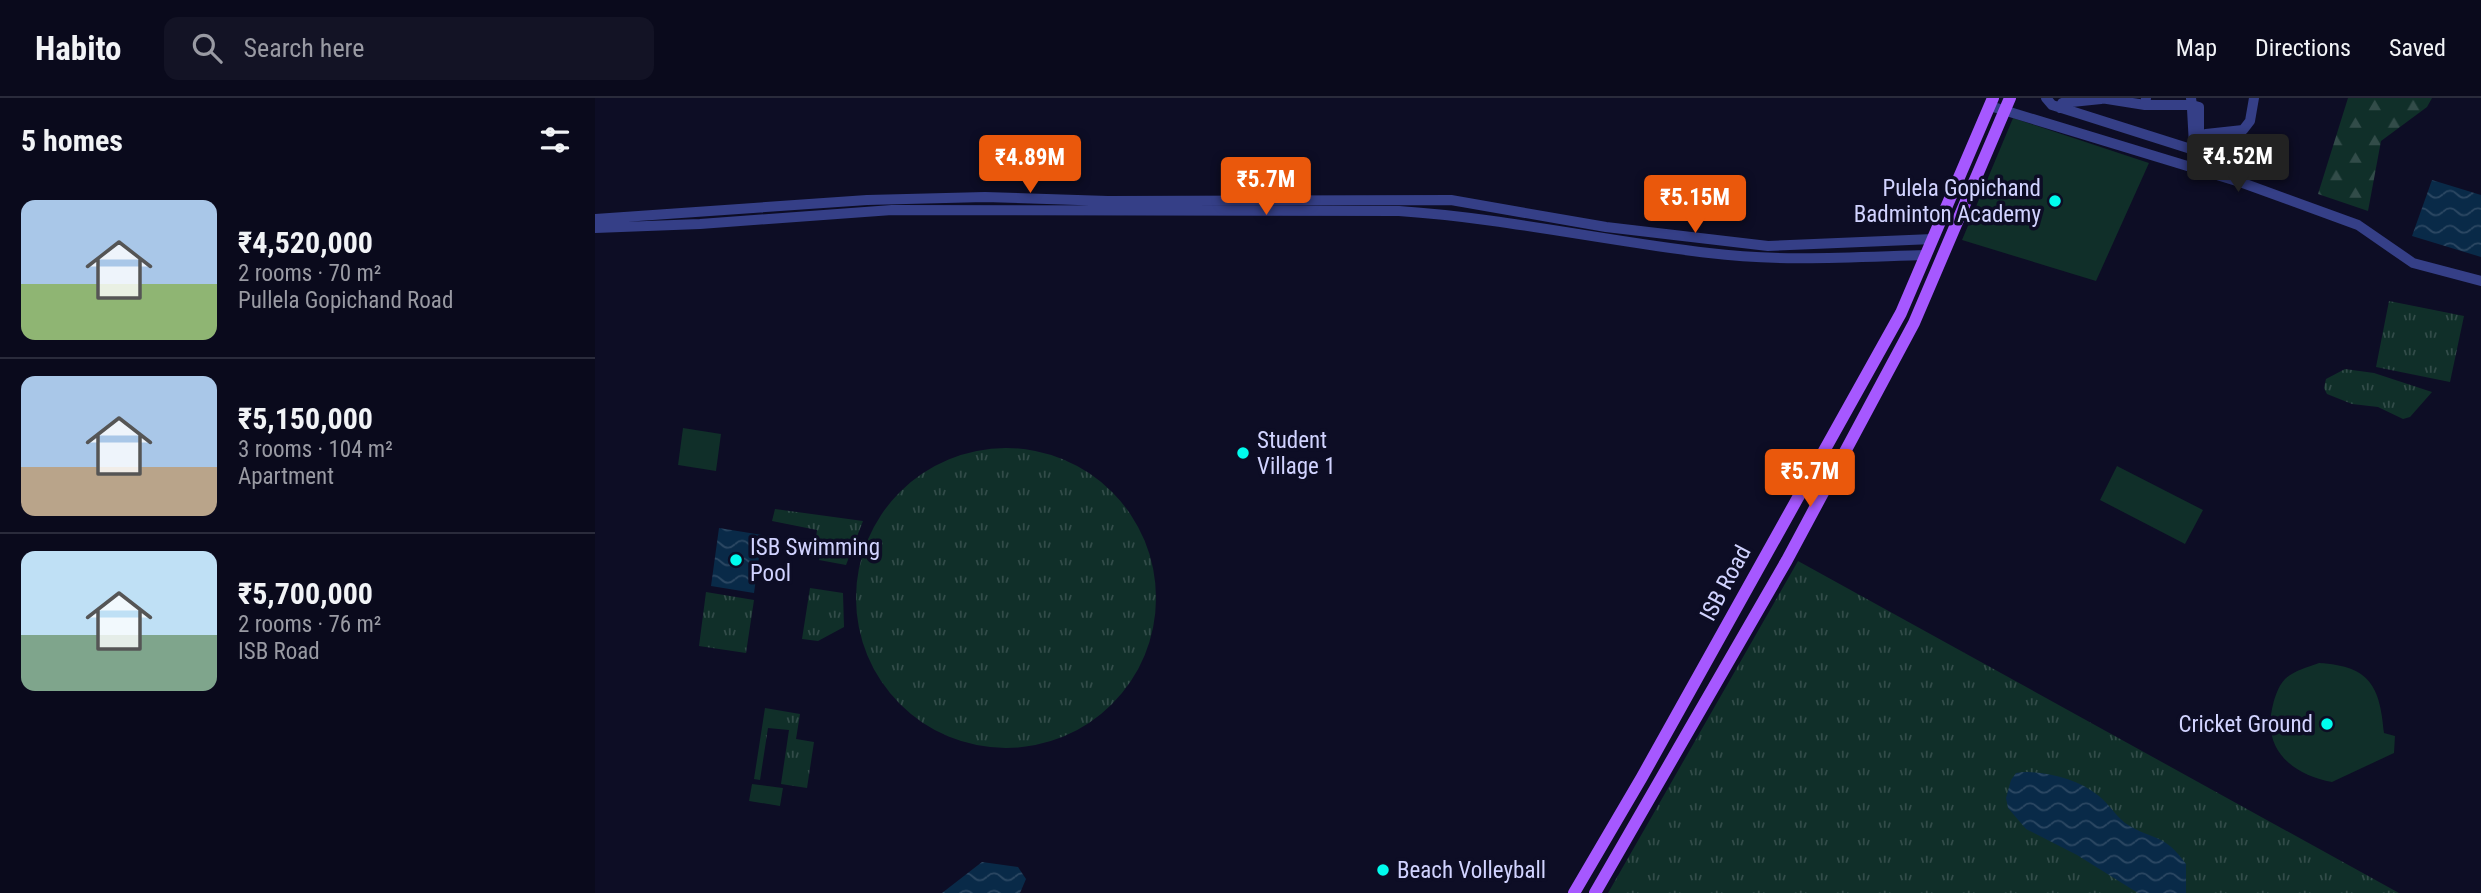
<!DOCTYPE html>
<meta charset="utf-8">
<style>
:root{--surface:#0a0a1c;--page:#131325;--text:#f1f3f6;--muted:#999aa3;--line:#2a2b3b;--accent:#ea580c}
body{margin:0;font-family:"Roboto Condensed",sans-serif;background:var(--page);color:var(--text);height:100vh;display:flex;flex-direction:column;font-size:26px;white-space:nowrap}
*{box-sizing:border-box;margin:0}
p{font-size:23px;color:var(--muted)}
.icon{flex:none;width:38px;height:38px;fill:none;stroke:currentColor;stroke-width:2;stroke-linecap:round;stroke-linejoin:round}
.map{position:relative;flex:1;overflow:hidden}
.panel{display:flex;flex-direction:column;background:var(--surface);width:595px}
.panel>*{flex:none}
.price{position:absolute;translate:-50% -60px;padding:0 16px;border-radius:7px;background:var(--accent);color:#fff;font-size:23px;line-height:46px;filter:drop-shadow(0 2px 4px #0008)}
.price::after{content:'';position:absolute;left:50%;top:42px;width:21px;height:16px;margin-left:-10px;background:inherit;clip-path:polygon(0 0,100% 0,50% 100%)}
.price.on{background:#222;color:#fff}
ul{padding:0;list-style:none}
li{display:flex;align-items:center;gap:21px;height:175px;padding:0 21px}
li+li{border-top:2px solid var(--line)}
li span{display:grid;place-items:center;flex:none;width:196px;height:140px;border-radius:14px;color:#555}
li>.icon{margin-inline-start:auto}
span .icon{width:84px;height:84px;fill:#fffc;stroke-width:1}
li b{font-size:30px}
h2{display:flex;justify-content:space-between;align-items:center;height:84px;padding:0 21px;font-size:30px}
header{display:flex;align-items:center;gap:42px;box-sizing:border-box;height:98px;padding:0 35px;background:var(--surface);border-bottom:2px solid var(--line)}
header strong{font-size:33px}
nav{display:flex;gap:38px;margin-inline-start:auto;font-size:24px}
.search{width:490px;height:63px;background:var(--page);display:flex;align-items:center;gap:18px;box-sizing:border-box;padding:0 24px;border-radius:14px;color:var(--muted);font-size:26px}
main{display:flex;flex:1;min-height:0}
.map>svg:first-child{display:block}
.grass{fill:url(#grass-tufts)}
.forest{fill:url(#forest-firs)}
.garden{fill:#102f29}
.water{fill:url(#water-waves)}
.lines{fill:none;stroke-linecap:round;stroke-linejoin:round}
.minor{stroke:#353f87;stroke-width:10}
.major{stroke:#a658ff;stroke-width:12}
.poi-dot{fill:#00fcee;stroke:#0d0d25;stroke-width:2.5}
.labels{text-anchor:middle;stroke-width:7;stroke-linejoin:round;paint-order:stroke}
.poi-label{font-size:23px;fill:#d1d3ff;stroke:#0d0d25;text-anchor:start}
.street-label{font-size:23px;fill:#d1d3ff;stroke:#0d0d25}
</style>
<header>
<strong>Habito</strong>
<div class="search"><svg class="icon" aria-label="search" viewBox="0 0 24 24"><circle cx="10" cy="10" r="6"/><path d="M15 15l6 6"/></svg>Search here</div>
<nav><a>Map</a><a>Directions</a><a>Saved</a></nav>
</header>
<main>
<section class="panel">
<h2>5 homes<svg class="icon" aria-label="filters" viewBox="0 0 24 24"><path d="M4 7h16M4 17h16"/><circle cx="9" cy="7" r="2"/><circle cx="15" cy="17" r="2"/></svg></h2>
<ul>
<li><span style="background:linear-gradient(#a9c7e8 60%,#8fb573 0)"><svg class="icon" aria-label="home" viewBox="0 0 24 24"><path d="M3 11l9-7 9 7M6 9v11h12V9"/></svg></span><div><b>₹4,520,000</b><p>2 rooms · 70 m²</p><p>Pullela Gopichand Road</p></div></li>
<li><span style="background:linear-gradient(#a9c7e8 65%,#b9a48a 0)"><svg class="icon" aria-label="home" viewBox="0 0 24 24"><path d="M3 11l9-7 9 7M6 9v11h12V9"/></svg></span><div><b>₹5,150,000</b><p>3 rooms · 104 m²</p><p>Apartment</p></div></li>
<li><span style="background:linear-gradient(#bfe0f5 60%,#7fa58c 0)"><svg class="icon" aria-label="home" viewBox="0 0 24 24"><path d="M3 11l9-7 9 7M6 9v11h12V9"/></svg></span><div><b>₹5,700,000</b><p>2 rooms · 76 m²</p><p>ISB Road</p></div></li>
</ul>
</section>
<div class="map">
<svg width="1886" height="795" viewBox="0 0 1886 795">
<defs>
<pattern id="grass-tufts" width="24" height="20" patternUnits="userSpaceOnUse" patternTransform="scale(1.75)"><rect width="24" height="20" fill="#102f29"/><path d="M3 7l-1-3M5 7V3M7 7l1-3M15 17l-1-3M17 17v-4M19 17l1-3" fill="none" stroke="#324c49"/></pattern>
<pattern id="forest-firs" width="22" height="20" patternUnits="userSpaceOnUse" patternTransform="scale(1.75)"><rect width="22" height="20" fill="#102f29"/><path d="M5 1l3.5 6h-7zM16 11l3.5 6h-7z" fill="#324c49"/></pattern>
<pattern id="water-waves" width="16" height="10" patternUnits="userSpaceOnUse" patternTransform="scale(1.75)"><rect width="16" height="10" fill="#092a48"/><path d="M0 5q4-4 8 0t8 0" fill="none" stroke="#2c4863"/></pattern>
</defs>
<rect width="100%" height="100%" fill="#0d0d25"/>
<!-- grass -->
<path class="grass" d="M1794 203 1869 218 1855 284 1781 269Z
M1750 271 1779 275 1837 294 1815 319 1808 321 1783 309 1757 306 1732 296 1729 290 1731 281Z
M261 500a150 150 0 1 1 300 0a150 150 0 1 1-300 0Z
M180 411 268 423 251 467 224 462 225 457 219 455 222 432 177 423Z
M1203 463 1804 795H1013Z
M215 490 248 495 249 529 223 543 207 541Z
M111 494 159 502 151 555 104 548Z
M170 610 205 616 201 641 219 644 212 690 186 686 194 632 173 630 165 682 159 681Z"/>
<!-- forest -->
<path class="forest" d="M1753 0H1837L1832 9 1786 43 1773 113 1723 96Z"/>
<!-- garden -->
<path class="garden" d="M1418 20 1554 65 1501 183 1367 142Z
M88 330 126 336 121 373 83 367Z
M1522 368 1608 412 1590 446 1505 402Z
M1724 565C1775 568 1785 588 1789 635L1800 638 1799 655 1737 684C1699 677 1668 653 1677 611 1679 601 1683 588 1690 581 1698 573 1713 569 1724 565Z
M157 686 188 690 185 708 154 703Z"/>
<!-- water -->
<path class="water" d="M1837 82 1886 97V159L1817 138Z
M124 430 167 437 159 495 116 488Z
M1428 674C1454 674 1483 681 1504 698 1514 706 1520 717 1530 725 1559 744 1567 733 1591 766V795H1543L1482 757 1431 731 1413 710 1411 700 1416 682 1421 675Z
M387 764 423 769 431 781 425 795H347Z"/>
<g class="lines">
<!-- minor -->
<path class="minor" d="M1451 0 1457 7 1599 52
M1506 0 1550 7 1551 0
M1550 7H1597L1596 0
M1597 7 1604 9V36
M1395 8 1645 84 1763 127 1818 165 1886 183
M1465 10 1467 5 1506 1
M1597 11 1600 65
M1612 69 1611 36 1648 32 1655 23 1659 0
M0 121 272 102 390 99 513 103 856 102 1011 129 1173 148 1338 141
M0 130 105 126 297 112 804 113C909 120 1010 143 1114 155 1186 164 1259 159 1331 157"/>
<!-- major -->
<path class="major" d="M979 795 1047 679 1306 215 1398 0
M1000 795 1192 462 1319 225 1415 0"/>
</g>
<!-- markers -->
<g class="poi-dot">
<circle cx="1460" cy="103" r="7"/>
<circle cx="648" cy="355" r="7"/>
<circle cx="141" cy="462" r="7"/>
<circle cx="1732" cy="626" r="7"/>
<circle cx="788" cy="772" r="7"/>
</g>
<g class="labels">
<!-- poi labels -->
<g class="poi-label">
<text x="1446" y="98" text-anchor="end">Pulela Gopichand<tspan x="1446" dy="26">Badminton Academy</tspan></text>
<text x="662" y="350">Student<tspan x="662" dy="26">Village 1</tspan></text>
<text x="155" y="457">ISB Swimming<tspan x="155" dy="26">Pool</tspan></text>
<text x="1718" y="634" text-anchor="end">Cricket Ground</text>
<text x="802" y="780">Beach Volleyball</text>
</g>
<!-- street labels -->
<g class="street-label">
<text transform="translate(1130 485) rotate(-62)" y="8">ISB Road</text>
</g>
</g>
</svg>
<b class="price on" style="left:1643px;top:96px">₹4.52M</b>
<b class="price" style="left:435px;top:97px">₹4.89M</b>
<b class="price" style="left:671px;top:119px">₹5.7M</b>
<b class="price" style="left:1100px;top:137px">₹5.15M</b>
<b class="price" style="left:1215px;top:411px">₹5.7M</b>
</div>
</main>
